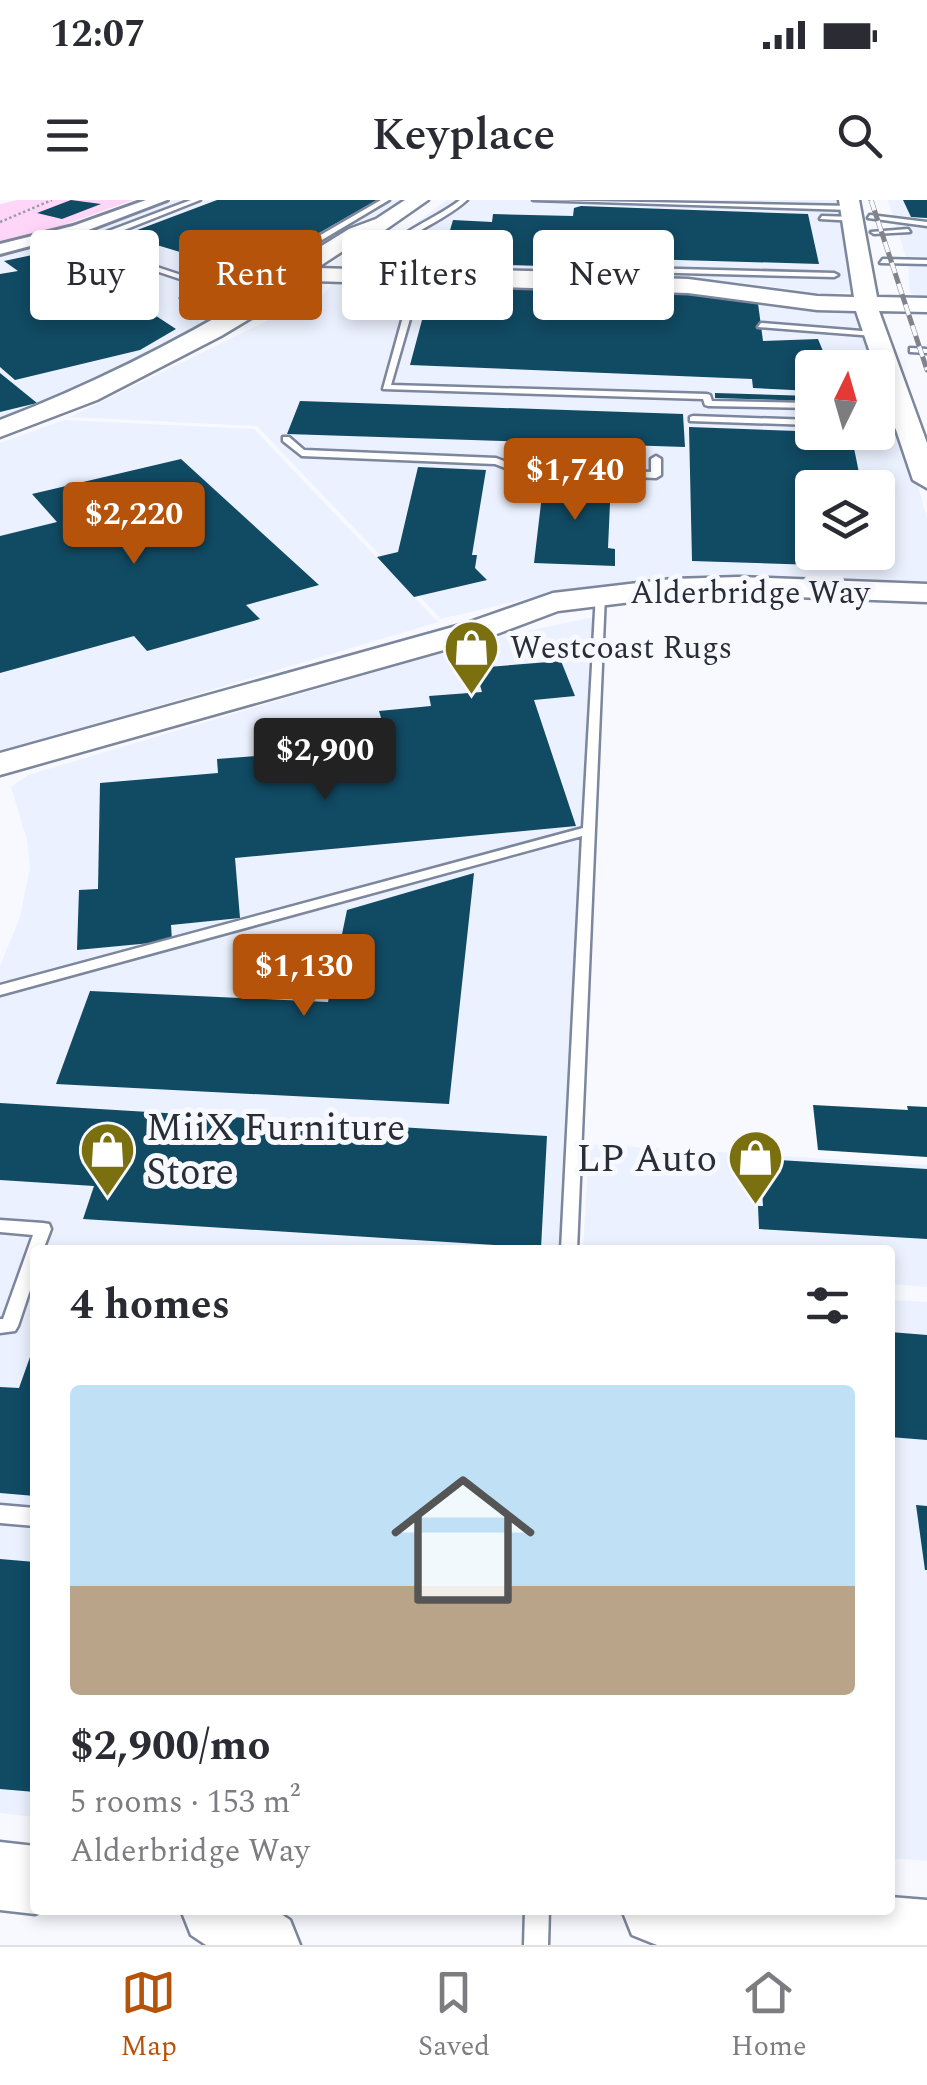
<!DOCTYPE html>
<meta charset="utf-8">
<style>
:root{--surface:#fff;--page:#f2f2f3;--text:#2b2b33;--muted:#7c7c81;--line:#e1e1e2;--accent:#b45309}
body{margin:0;font-family:Spectral,serif;background:var(--page);color:var(--text);height:100vh;display:flex;flex-direction:column;font-size:38px;white-space:nowrap}
*{box-sizing:border-box;margin:0}
p{font-size:32px;color:var(--muted)}
.icon{flex:none;width:55px;height:55px;fill:none;stroke:currentColor;stroke-width:2;stroke-linecap:round;stroke-linejoin:round}
.map{position:relative;flex:1;overflow:hidden}
.details{position:absolute;left:30px;top:1045px;width:865px;height:670px;display:flex;flex-direction:column;background:var(--surface);border-radius:10px;box-shadow:0 5px 15px #0003}
.details>*{flex:none}
.guide{position:absolute;left:30px;top:30px;width:868px;height:90px;display:flex;gap:20px}
.needle{width:65px;rotate:5deg}
.fabs{position:absolute;left:795px;top:150px;display:grid;gap:20px}
.fabs a{display:grid;place-items:center;width:100px;height:100px;border-radius:10px;background:var(--surface);box-shadow:0 5px 15px #0003;font-size:50px}
.price{position:absolute;translate:-50% -85px;padding:0 22px;border-radius:10px;background:var(--accent);color:#fff;font-size:32px;line-height:65px;filter:drop-shadow(0 2px 5px #0008)}
.price::after{content:'';position:absolute;left:50%;top:60px;width:30px;height:22px;margin-left:-15px;background:inherit;clip-path:polygon(0 0,100% 0,50% 100%)}
.price.active{background:#222;color:#fff}
ul{padding:0;list-style:none}
li{display:grid;align-content:center;gap:20px;height:530px;padding:0 40px}
li+li{border-top:2px solid var(--line)}
li span{display:grid;place-items:center;height:310px;border-radius:10px;color:#555}
li>.icon{margin-inline-start:auto}
span .icon{width:180px;height:180px;fill:#fffc;stroke-width:1}
li b{font-size:42px}
h2{display:flex;justify-content:space-between;align-items:center;height:120px;padding:0 40px;font-size:42px}
.chip{padding:0 35px;border-radius:10px;background:var(--surface);box-shadow:0 5px 15px #0003;font-size:35px;line-height:90px}
.chip.active{background:var(--accent);color:#fff}
.status{display:flex;justify-content:space-between;align-items:center;height:70px;padding:0 50px;background:var(--surface);direction:ltr}
.status svg{height:28px;fill:currentColor}
header{display:flex;justify-content:space-between;align-items:center;height:130px;padding:0 40px;background:var(--surface);font-size:45px;font-weight:600}
.tab-bar{display:flex;justify-content:space-around;align-items:center;height:140px;border-top:2px solid var(--line);background:var(--surface);font-size:28px;color:var(--muted)}
.tab-bar a{display:grid;justify-items:center;gap:5px}
.tab-bar .active{color:var(--accent)}
.map>svg:first-child{display:block}
.built{fill:#ebf1fe;fill-rule:evenodd}
.green{fill:#ffd6f8}
.building{fill:#114a63}
.lines{fill:none;stroke-linecap:round;stroke-linejoin:round}
.lane-casing{stroke:#7c869c;stroke-width:5}
.street-casing{stroke:#7c869c;stroke-width:6}
.secondary-casing{stroke:#7c869c;stroke-width:5}
.path{stroke:#9a9da4;stroke-width:2.5;stroke-dasharray:2.5 2.5;stroke-linecap:butt}
.lane{fill:#fff;fill-rule:evenodd}
.street{fill:#fff;fill-rule:evenodd}
.secondary{fill:#fff;fill-rule:evenodd}
.rail-casing{stroke:#80838b;stroke-width:5}
.rail{stroke:#f7f9fe;stroke-width:4;stroke-dasharray:11;stroke-linecap:butt}
.labels{text-anchor:middle;stroke-width:10;stroke-linejoin:round;paint-order:stroke}
.far-street-label{font-size:32px;fill:#292d36;stroke:#f7f9fe}
.far-poi-label{font-size:32px;fill:#292d36;stroke:#f7f9fe;text-anchor:start}
.poi-label{font-size:38px;fill:#292d36;stroke:#f7f9fe;text-anchor:start}
</style>
<div class="status"><b>12:07</b><svg viewBox="0 0 49 12"><path d="M0 12V9h3v3zM5 12V6h3v6zM10 12V3h3v9zM15 12V0h3v12zM26 1h20v11H26zM47 4h2v5h-2z"/></svg></div>
<header><svg class="icon" aria-label="menu" viewBox="0 0 24 24"><path d="M4 6h16M4 12h16M4 18h16"/></svg>Keyplace<svg class="icon" aria-label="search" viewBox="0 0 24 24"><circle cx="10" cy="10" r="6"/><path d="M15 15l6 6"/></svg></header>
<div class="map">
<svg width="927" height="1745" viewBox="0 0 927 1745">
<rect width="100%" height="100%" fill="#f7f9fe"/>
<!-- built -->
<path class="built" d="M174 0H405L200 126 68 195 0 218V55L78 36Z
M447 0H837L854 84 848 92 824 94 736 82 349 72Z
M888 0H927V98L910 93 908 64Z
M342 73 748 93 854 111 876 167 812 168V232H878V171L898 211 927 319V384L741 379 633 383 542 395 441 419 257 226 70 217 324 93ZM812 288H878V352H812Z
M64 220 254 229 438 422 0 553V243Z
M599 416 569 1050H35V1617L0 1613V766L20 717 30 667 27 640 11 587 28 575 478 441Z
M589 944 927 965V1087L890 1084V1050H583Z
M890 1100 927 1102V1661L890 1658Z"/>
<!-- green -->
<path class="green" d="M17 0H133L34 36 0 44V4Z"/>
<!-- building -->
<path class="building" d="M71 0 101 4 62 19 37 13Z
M217 0H377L249 73 124 35Z
M903 0H927V18L911 17Z
M581 6 808 14 819 64 610 58V68L399 62 408 36 448 37 453 20 492 22 493 14 573 16 574 8Z
M56 50 89 72 176 129 140 150 15 180 0 167V74L18 71 4 61Z
M489 85 757 96 763 141 818 139 830 168H812V191L753 188 752 179 410 165 430 90 488 92Z
M0 173 37 203 0 212Z
M715 193 812 196V201L715 198Z
M300 201 683 214 685 247 287 234Z
M689 227 851 233 862 288H812V352H875L878 367 692 361Z
M181 259 319 385 246 405 260 419 147 451 134 436 0 473V336L57 322 32 294Z
M418 267 486 270 472 355H477L475 368 487 380 414 397 377 357 398 352Z
M544 278 611 281 608 348 615 349V366L534 363Z
M561 461 575 496 534 500 576 626 235 658 240 718 171 725 172 741 77 750 79 690 98 689 100 583 218 573 217 559 271 555 270 542 325 537 323 525 382 521 379 511 431 506 429 496 482 492 475 468Z
M474 673 449 904 56 884 90 791 328 802 347 710Z
M0 903 547 936 541 1048 83 1019 94 986 0 980Z
M813 905 908 910 907 906 927 907V957L818 950Z
M760 959 927 969V1039L759 1029 758 1006H763Z
M890 1132 927 1135V1240L890 1237Z
M35 1143V1296L0 1293V1187L19 1188Z
M916 1305 927 1306V1370H925Z
M0 1359 35 1362V1592L0 1589Z"/>
<g class="lines">
<defs>
<path id="lane" d="M191 0H200L104 38 125 48 130 58 208 84 243 80 381 0H389L248 84 209 88 184 102 181 98 201 86 126 61 83 59 44 39 49 38 87 55 123 57 120 50 75 29 80 28 98 35Z
M460 0H467C440 25 399 34 379 67L607 73 642 68 834 73 838 75 834 77 642 72 607 77 376 71 369 74C382 36 431 23 460 0Z
M533 0 851 6 854 8 851 10Z
M870 15 927 22V26L868 18Z
M822 16 855 17 858 19 855 21 820 19Z
M908 29 910 32 874 34 871 32Z
M883 59 927 60V64L880 63Z
M418 75 422 77 391 185 707 194 710 195 712 201 812 203V208L708 206 705 205 703 199 383 189 414 77Z
M761 123 874 132 878 134 874 136 758 127Z
M910 148 927 149V153L910 152Z
M878 205 904 206 908 209 904 212 878 211Z
M693 216 812 220V225L690 221V217Z
M878 222 910 223 914 226 910 229 878 228Z
M283 237H289L304 250 496 258 517 266 651 272V259L656 256 661 259V275L656 278 516 272 495 264 302 256 283 241Z
M596 393 605 395 577 1050H561L582 636 0 795V785L583 628Z
M0 1020 43 1023 49 1024 51 1029 43 1050H35V1075L18 1126 15 1131 0 1133V1119H3L33 1035 0 1032Z
M0 1305 35 1308V1326L0 1323Z
M525 1710H549L548 1745H524Z"/>
<path id="street" d="M146 0H167L83 32 0 54V44L73 26Z"/>
<path id="secondary" d="M405 0H428L365 44 352 45 317 68 688 79 817 96 854 97 839 0H859L877 97 927 98V112L879 111 927 243V288L913 280 856 111 817 110 688 93 313 81 221 136 97 200 0 237V220C99 182 192 134 282 78L283 70 349 29 376 19Z
M739 377 927 384V402L739 395 672 397 558 411 486 438 0 575V553L464 424 553 393 672 379Z
M0 1642 35 1646V1710H45L35 1714 0 1710Z
M890 1697 927 1700V1745H657L632 1735 622 1710H890Z
M181 1710H275L290 1720 300 1745H206L191 1735Z"/>
</defs>
<!-- lane casing -->
<use href="#lane" class="lane-casing"/>
<!-- street casing -->
<use href="#street" class="street-casing"/>
<!-- secondary casing -->
<use href="#secondary" class="secondary-casing"/>
<!-- path -->
<path class="path" d="M0 22 52 0"/>
<!-- lane -->
<use href="#lane" class="lane"/>
<!-- street -->
<use href="#street" class="street"/>
<!-- secondary -->
<use href="#secondary" class="secondary"/>
<defs>
<path id="rail" d="M871 0 927 170"/>
</defs>
<!-- rail casing -->
<use href="#rail" class="rail-casing"/>
<!-- rail -->
<use href="#rail" class="rail"/>
</g>
<!-- icons -->
<defs>
<symbol id="shop-pin" viewBox="-11 -11 22 30"><path d="M0 17L-7.5 6A9.5 9.5 0 1 1 7.5 6Z" fill="#7b7010" stroke="#f7f9fe"/><path d="M-5-2.5h2.3a2.7 3.5 0 0 1 5.4 0H5L5.5 6h-11ZM-1.5-2.5h3a1.5 2.3 0 0 0-3 0Z" fill="#fff"/></symbol>
</defs>
<g fill-rule="evenodd">
<use href="#shop-pin" x="440" y="416" width="63" height="86"/>
<use href="#shop-pin" x="76" y="918" width="63" height="86"/>
<use href="#shop-pin" x="724" y="926" width="63" height="86"/>
</g>
<g class="labels">
<!-- far-street labels -->
<g class="far-street-label">
<text x="750" y="403">Alderbridge Way</text>
</g>
<!-- far-poi labels -->
<g class="far-poi-label">
<text x="510" y="458">Westcoast Rugs</text>
</g>
<!-- poi labels -->
<g class="poi-label">
<text x="146" y="940">MiiX Furniture<tspan x="146" dy="44">Store</tspan></text>
<text x="717" y="971" text-anchor="end">LP Auto</text>
</g>
</g>
</svg>
<div class="fabs">
<a><svg class="needle" viewBox="-14 -14 28 28"><path d="M0-13l5 13h-10z" fill="#e53935"/><path d="M0 13l5-13h-10z" fill="#7c7c81"/></svg></a>
<a><svg class="icon" aria-label="layers" viewBox="0 0 24 24"><path d="M12 4l9 5-9 5-9-5zM3 14l9 5 9-5"/></svg></a>
</div>
<b class="price" style="left:575px;top:323px">$1,740</b>
<b class="price" style="left:134px;top:367px">$2,220</b>
<b class="price active" style="left:325px;top:603px">$2,900</b>
<b class="price" style="left:304px;top:819px">$1,130</b>
<div class="guide">
<a class="chip">Buy</a>
<a class="chip active">Rent</a>
<a class="chip">Filters</a>
<a class="chip">New</a>
</div>
<section class="details">
<h2>4 homes<svg class="icon" aria-label="filters" viewBox="0 0 24 24"><path d="M4 7h16M4 17h16"/><circle cx="9" cy="7" r="2"/><circle cx="15" cy="17" r="2"/></svg></h2>
<ul>
<li><span style="background:linear-gradient(#bfe0f5 65%,#b9a48a 0)"><svg class="icon" aria-label="home" viewBox="0 0 24 24"><path d="M3 11l9-7 9 7M6 9v11h12V9"/></svg></span><div><b>$2,900/mo</b><p>5 rooms · 153 m²</p><p>Alderbridge Way</p></div></li>
</ul>
</section>
</div>
<nav class="tab-bar">
<a class="active"><svg class="icon" aria-label="map" viewBox="0 0 24 24"><path d="M3 6l6-2 6 2 6-2v14l-6 2-6-2-6 2zM9 4v14M15 6v14"/></svg>Map</a>
<a><svg class="icon" aria-label="saved" viewBox="0 0 24 24"><path d="M7 4h10v16l-5-4-5 4z"/></svg>Saved</a>
<a><svg class="icon" aria-label="home" viewBox="0 0 24 24"><path d="M3 11l9-7 9 7M6 9v11h12V9"/></svg>Home</a>
</nav>
